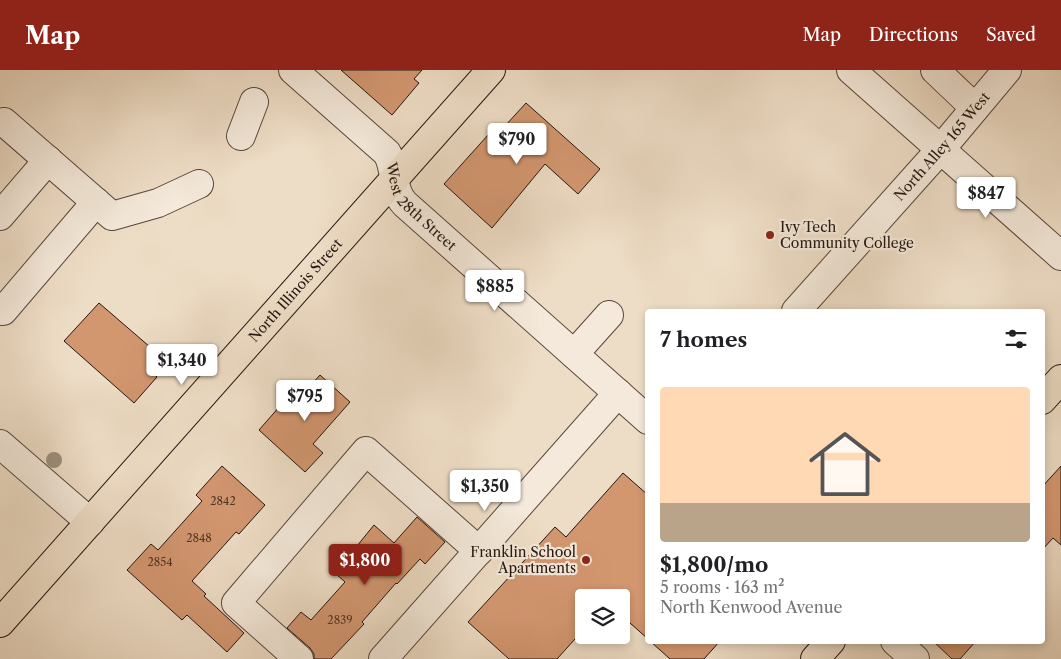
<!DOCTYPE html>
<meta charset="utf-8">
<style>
:root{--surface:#fff;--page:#f2f2f2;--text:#202124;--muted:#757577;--accent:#8f2418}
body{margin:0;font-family:"Libre Caslon Text",serif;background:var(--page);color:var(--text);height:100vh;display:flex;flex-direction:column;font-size:19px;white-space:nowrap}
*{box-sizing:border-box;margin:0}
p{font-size:16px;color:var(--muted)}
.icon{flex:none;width:28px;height:28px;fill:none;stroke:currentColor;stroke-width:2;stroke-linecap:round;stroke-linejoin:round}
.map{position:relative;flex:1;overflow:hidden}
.sheet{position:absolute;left:645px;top:239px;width:400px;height:335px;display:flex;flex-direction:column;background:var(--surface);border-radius:5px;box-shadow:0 2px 8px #0003}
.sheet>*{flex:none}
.controls{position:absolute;left:575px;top:519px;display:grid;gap:10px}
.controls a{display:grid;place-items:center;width:55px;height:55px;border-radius:5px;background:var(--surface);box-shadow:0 2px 8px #0003;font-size:25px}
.price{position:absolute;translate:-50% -42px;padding:0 11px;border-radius:5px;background:#fff;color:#222;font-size:16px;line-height:32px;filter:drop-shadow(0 1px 2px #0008)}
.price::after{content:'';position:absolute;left:50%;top:30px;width:15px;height:11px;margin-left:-8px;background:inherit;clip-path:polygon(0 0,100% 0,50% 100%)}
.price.current{background:var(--accent);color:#fff}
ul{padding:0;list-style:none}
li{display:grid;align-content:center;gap:10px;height:265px;padding:0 15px}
li span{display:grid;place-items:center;height:155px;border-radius:5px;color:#555}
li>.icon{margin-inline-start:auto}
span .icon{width:90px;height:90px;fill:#fffc;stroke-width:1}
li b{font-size:21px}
h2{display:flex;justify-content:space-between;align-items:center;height:60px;padding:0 15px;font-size:21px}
header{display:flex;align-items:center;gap:30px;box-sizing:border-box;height:70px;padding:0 25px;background:var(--accent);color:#fff}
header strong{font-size:24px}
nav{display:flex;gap:28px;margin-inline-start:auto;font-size:18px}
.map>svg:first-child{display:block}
.building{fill:#d39770;stroke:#231510}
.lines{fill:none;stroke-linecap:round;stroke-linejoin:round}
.minor-casing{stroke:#56473e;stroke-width:30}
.major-casing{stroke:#231510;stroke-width:30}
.minor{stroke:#f4e9da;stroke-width:28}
.major{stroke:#eeddc6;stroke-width:28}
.tree{fill:#9c907c}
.poi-dot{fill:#8f2418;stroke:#f4e9da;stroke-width:2}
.labels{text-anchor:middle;stroke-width:4.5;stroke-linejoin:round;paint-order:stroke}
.number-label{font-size:11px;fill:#4f3628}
.street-label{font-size:14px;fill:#231510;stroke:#f4e9da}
.poi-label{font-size:14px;fill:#231510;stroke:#f4e9da;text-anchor:start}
</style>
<header>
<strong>Map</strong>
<nav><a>Map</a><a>Directions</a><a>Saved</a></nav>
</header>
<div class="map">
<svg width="1061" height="589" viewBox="0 0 1061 589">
<rect width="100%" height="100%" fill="#eeddc6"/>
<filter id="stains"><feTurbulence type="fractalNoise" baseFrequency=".004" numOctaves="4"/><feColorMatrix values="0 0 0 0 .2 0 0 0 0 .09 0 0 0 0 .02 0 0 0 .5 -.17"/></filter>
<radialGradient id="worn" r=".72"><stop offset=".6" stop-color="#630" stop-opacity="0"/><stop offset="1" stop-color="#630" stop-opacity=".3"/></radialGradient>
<!-- building -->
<path class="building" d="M341 0H422L414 9 419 13 392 45Z
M526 33 600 99 578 124 545 94 492 158 444 114 488 65 493 69Z
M99 233 164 289 153 303 157 307 134 333 64 271Z
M320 305 350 332 313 374 323 383 305 402 259 360 287 328 294 334Z
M222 396 265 435 239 464 236 462 192 511 206 524 204 526 244 563 227 582 187 545 182 550 127 500 151 474 158 480 202 431 196 425Z
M1061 396V475L1053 468 1042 480V417Z
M623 403 648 425V569L621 545V528H584V559L557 589H509L468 552 555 457 566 467Z
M417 447 445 472 425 494 420 489 397 514 396 513 362 552 364 554 331 589H314V584L310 578 287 558 301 542 311 550 345 512 335 503 374 455 394 473Z
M650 571H720L704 589H670Z
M933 571H976L960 589H952Z"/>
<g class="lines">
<defs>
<g id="minor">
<path id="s1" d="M293 0 387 83C397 100 391 120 405 134L648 350"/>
<path d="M851 0 1061 186"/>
<path d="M935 0 975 38"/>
<path d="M4 52 112 146 158 133 199 114"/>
<path d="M241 66 254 32"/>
<path d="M0 146 48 90"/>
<path d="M0 239 3 241 96 132"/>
<path id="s2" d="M796 241 940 80 1007 0"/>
<path d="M574 284 609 245"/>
<path d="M0 374 90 452"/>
<path d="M895 571 915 589"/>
<path d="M299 589 236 533 366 381 479 481"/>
<path d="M383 589 618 323"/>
</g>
<g id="major">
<path d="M1042 330 1061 309"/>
<path id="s3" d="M0 553 491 0"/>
<path d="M815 589 831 571"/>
</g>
</defs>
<!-- minor casing -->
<use href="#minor" class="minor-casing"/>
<!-- major casing -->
<use href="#major" class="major-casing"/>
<!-- minor -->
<use href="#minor" class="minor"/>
<!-- major -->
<use href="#major" class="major"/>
</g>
<!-- trees -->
<circle class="tree" cx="54" cy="390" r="8"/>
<!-- markers -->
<g class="poi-dot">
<circle cx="770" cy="165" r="5"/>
<circle cx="586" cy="490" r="5"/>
</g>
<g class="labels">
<!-- number labels -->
<g class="number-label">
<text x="223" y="435">2842</text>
<text x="199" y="472">2848</text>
<text x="160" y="496">2854</text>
<text x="340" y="554">2839</text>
</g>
<!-- street labels -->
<g class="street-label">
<text dy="5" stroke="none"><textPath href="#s2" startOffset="220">North Alley 165 West</textPath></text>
<text dy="5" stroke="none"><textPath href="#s1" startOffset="191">West 28th Street</textPath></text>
<text dy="5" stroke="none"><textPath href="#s3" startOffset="445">North Illinois Street</textPath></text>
</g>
<!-- poi labels -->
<g class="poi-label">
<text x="780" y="162">Ivy Tech<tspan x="780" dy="16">Community College</tspan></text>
<text x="576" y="487" text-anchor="end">Franklin School<tspan x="576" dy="16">Apartments</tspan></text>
</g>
</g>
<rect width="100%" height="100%" filter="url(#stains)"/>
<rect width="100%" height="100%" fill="url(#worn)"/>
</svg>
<div class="controls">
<a><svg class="icon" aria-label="layers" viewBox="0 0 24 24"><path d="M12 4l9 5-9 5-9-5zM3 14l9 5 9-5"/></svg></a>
</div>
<b class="price" style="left:517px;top:95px">$790</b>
<b class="price" style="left:986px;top:149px">$847</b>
<b class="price" style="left:495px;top:242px">$885</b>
<b class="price" style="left:182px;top:316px">$1,340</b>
<b class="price" style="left:305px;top:352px">$795</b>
<b class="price" style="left:485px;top:442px">$1,350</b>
<b class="price current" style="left:365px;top:516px">$1,800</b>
<section class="sheet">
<h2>7 homes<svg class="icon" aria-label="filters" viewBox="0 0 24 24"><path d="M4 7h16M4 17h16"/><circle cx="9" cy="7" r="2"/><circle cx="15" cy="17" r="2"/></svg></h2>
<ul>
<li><span style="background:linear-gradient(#ffd9b3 75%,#b9a48a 0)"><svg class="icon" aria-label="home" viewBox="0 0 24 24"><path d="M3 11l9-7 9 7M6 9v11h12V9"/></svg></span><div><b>$1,800/mo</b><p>5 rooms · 163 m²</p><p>North Kenwood Avenue</p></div></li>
</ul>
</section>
</div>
